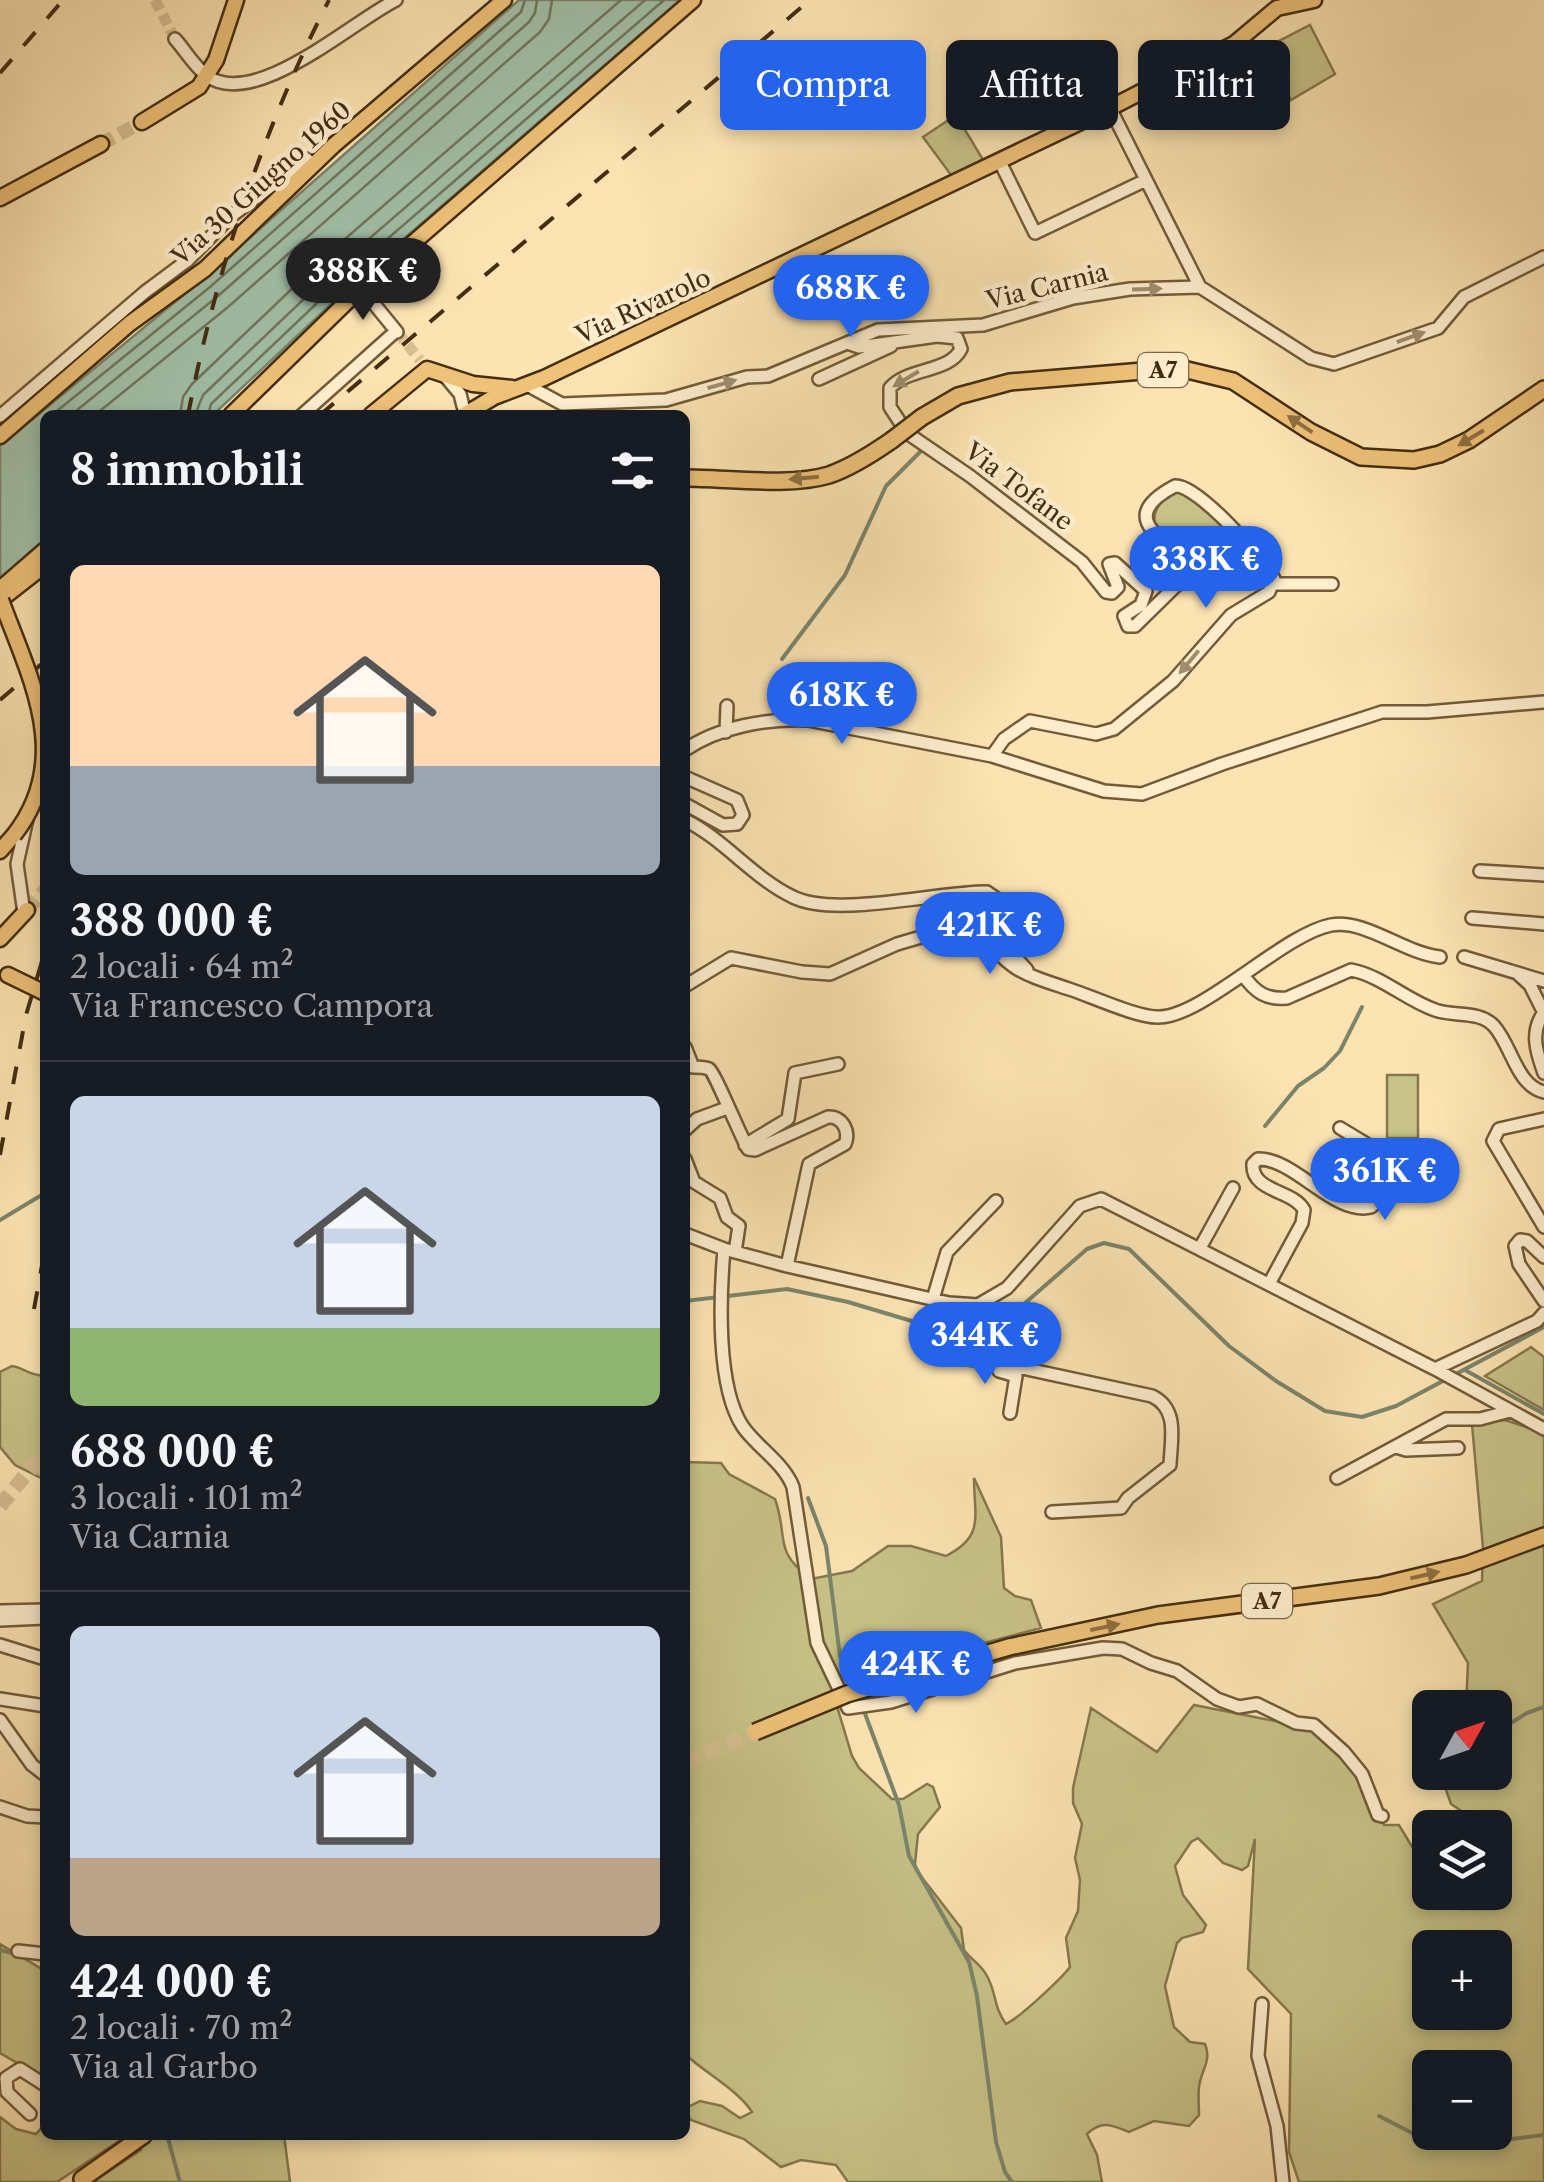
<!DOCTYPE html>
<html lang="it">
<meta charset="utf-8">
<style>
:root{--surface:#171b24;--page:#20242c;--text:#f1f3f6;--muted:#9ea1a6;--line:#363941;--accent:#2563eb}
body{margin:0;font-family:"Libre Caslon Text",serif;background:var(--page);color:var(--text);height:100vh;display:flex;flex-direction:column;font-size:38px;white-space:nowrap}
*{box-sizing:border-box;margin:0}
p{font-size:32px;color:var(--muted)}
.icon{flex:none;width:55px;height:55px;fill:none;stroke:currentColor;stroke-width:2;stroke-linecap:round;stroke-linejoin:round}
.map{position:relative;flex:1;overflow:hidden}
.details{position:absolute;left:40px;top:410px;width:650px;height:1730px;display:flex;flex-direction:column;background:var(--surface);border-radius:15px;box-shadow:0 5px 15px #0003}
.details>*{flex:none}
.hud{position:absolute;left:720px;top:40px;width:672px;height:90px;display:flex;gap:20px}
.needle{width:65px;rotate:50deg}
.tools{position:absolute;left:1412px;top:1690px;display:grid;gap:20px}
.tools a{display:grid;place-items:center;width:100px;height:100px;border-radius:15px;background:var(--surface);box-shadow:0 5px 15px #0003;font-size:50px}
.price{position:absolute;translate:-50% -85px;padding:0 22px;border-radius:35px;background:var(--accent);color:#fff;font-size:32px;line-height:65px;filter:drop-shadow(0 2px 5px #0008)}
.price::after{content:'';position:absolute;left:50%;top:60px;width:30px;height:22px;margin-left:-15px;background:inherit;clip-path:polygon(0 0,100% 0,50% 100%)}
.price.selected{background:#222;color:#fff}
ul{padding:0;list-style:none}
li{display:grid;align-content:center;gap:20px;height:530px;padding:0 30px}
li+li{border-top:2px solid var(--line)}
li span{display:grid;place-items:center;height:310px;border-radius:15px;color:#555}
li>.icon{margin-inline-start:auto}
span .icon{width:180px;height:180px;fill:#fffc;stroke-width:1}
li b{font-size:42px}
h2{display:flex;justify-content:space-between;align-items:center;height:120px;padding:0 30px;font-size:42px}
.pill{padding:0 35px;border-radius:15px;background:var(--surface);box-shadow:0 5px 15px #0003;font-size:35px;line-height:90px}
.pill.selected{background:var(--accent);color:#fff}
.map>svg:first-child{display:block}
.green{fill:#c7c287;stroke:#86784c;stroke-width:2.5;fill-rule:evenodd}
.water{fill:#a0bfa7;stroke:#7b856b;stroke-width:2.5}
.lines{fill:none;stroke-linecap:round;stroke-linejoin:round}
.shore{stroke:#72765c;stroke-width:2.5}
.stream{stroke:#7b856b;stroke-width:4}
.minor-tunnel{stroke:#d7bf92;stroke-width:11;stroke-dasharray:11 5.5;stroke-linecap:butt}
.major-tunnel{stroke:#d7bf92;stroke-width:14;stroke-dasharray:14 7;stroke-linecap:butt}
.highway-tunnel{stroke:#d7bf92;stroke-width:15;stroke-dasharray:15 8;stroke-linecap:butt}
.minor-casing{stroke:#725b38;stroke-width:16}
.major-casing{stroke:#442d10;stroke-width:19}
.highway-casing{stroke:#442d10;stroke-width:20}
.minor{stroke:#fdedcd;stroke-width:11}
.major{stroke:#eec279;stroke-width:14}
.highway{stroke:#eec279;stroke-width:15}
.rail{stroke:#442d10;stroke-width:4;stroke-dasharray:18 18;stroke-linecap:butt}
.major-bridge-casing{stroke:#442d10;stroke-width:19;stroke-linecap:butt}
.highway-bridge-casing{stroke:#442d10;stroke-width:20;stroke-linecap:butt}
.major-bridge{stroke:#eec279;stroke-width:14}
.highway-bridge{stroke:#eec279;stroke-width:15}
.oneway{fill:#a08d6e}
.oneway2{fill:#90703f}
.labels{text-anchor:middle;stroke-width:9;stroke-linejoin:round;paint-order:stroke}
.shield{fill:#fdedcd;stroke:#7c6749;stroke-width:2.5}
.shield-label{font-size:22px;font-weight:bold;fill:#442d10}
.street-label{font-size:25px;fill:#442d10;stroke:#fdedcd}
</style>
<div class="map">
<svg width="1544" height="2182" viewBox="0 0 1544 2182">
<rect width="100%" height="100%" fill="#fce4b2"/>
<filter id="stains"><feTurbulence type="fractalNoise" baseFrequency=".002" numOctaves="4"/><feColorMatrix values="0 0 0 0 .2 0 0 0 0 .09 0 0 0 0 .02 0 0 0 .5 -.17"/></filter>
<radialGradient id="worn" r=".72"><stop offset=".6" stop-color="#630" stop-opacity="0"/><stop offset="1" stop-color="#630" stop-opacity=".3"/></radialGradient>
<!-- green -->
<path class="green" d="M1310 25 1335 74 1291 100 1268 54 1278 48 1275 43Z
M956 115 985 163 954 179 923 137Z
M1180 489C1199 503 1218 516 1229 537L1205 560 1155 526C1151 507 1165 497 1180 489Z
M1387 1075H1418V1138H1387Z
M1531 1347 1544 1357V1410L1485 1376Z
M12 1366C23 1367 26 1375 45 1376V1480L15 1465 0 1447V1372Z
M1505 1420 1544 1433V2182H1299L1289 2152 1291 2014 1248 1969 1255 1839 1248 1866 1242 1870 1223 1863 1198 1838 1191 1842 1175 1866 1183 1895 1206 1925 1203 1932 1182 1938 1177 1943 1165 1986 1174 2027 1190 2042 1205 2044C1212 2061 1201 2070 1199 2087 1198 2096 1199 2106 1199 2115L1189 2126 1154 2121 1129 2132C1111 2125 1102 2120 1087 2134L1097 2155 1102 2182H848L836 2165 801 2160 781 2167 744 2139 691 2120 687 2114 688 2107 700 2101 722 2106 740 2118 752 2112C738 2090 705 2073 685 2054V1462L721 1463 729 1474 775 1499C789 1538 772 1550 811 1579L852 1571 888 1546H911L946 1556C985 1536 974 1517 974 1478L1001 1537 1004 1588 1015 1596 1031 1600 1041 1628 946 1653 913 1644 899 1647 870 1668 859 1685 833 1693 852 1756 859 1768 892 1799H903L927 1784 933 1787 940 1807 918 1834 915 1864 917 1871 961 1928 964 1950C971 1960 981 1964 987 1976 997 1994 993 2006 1006 2024 1018 2019 1061 1979 1070 1967L1066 1938 1078 1911 1080 1880 1075 1858 1082 1824 1073 1803V1788L1091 1708 1157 1752 1194 1705 1310 1728 1360 1775 1384 1825H1399L1414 1850 1430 1864V1892L1452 1893 1460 1909H1493L1506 1879 1495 1850V1828L1485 1827 1451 1804 1440 1773 1495 1772V1708L1466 1707 1468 1663 1433 1604 1482 1581 1483 1548 1472 1424ZM1430 1948H1495V2012H1430ZM1430 2068H1495V2132H1430Z
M0 1944 45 1971V2079L0 2053Z
M0 2117 16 2129 36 2134 45 2124V2135H128L57 2182H0Z
M130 2135H284L290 2182H93L141 2150Z"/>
<!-- water -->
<path class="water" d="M519 0H680L363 274 213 415H45V542L0 579V446L203 279Z"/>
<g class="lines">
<!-- shore -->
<path class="shore" d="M52 415 210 287 521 12 525 0
M71 415 218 296 529 22 535 13 537 0
M95 415 228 307 540 32 549 19 552 0
M180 415 183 397 192 384 338 245 621 0
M195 415 203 395 348 257 645 0
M208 415 211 404 356 266 664 0"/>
<!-- stream -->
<path class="stream" d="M782 659 845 575 886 486 920 452
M1265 1126 1298 1086 1324 1068 1340 1051 1362 1007
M0 1220 45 1193
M685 1301 787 1289 848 1302 942 1330H972L1002 1320 1024 1304 1087 1249 1104 1243 1129 1249 1229 1346 1276 1381 1325 1411 1362 1417 1396 1406 1544 1327
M1465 1370 1544 1414
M808 1498 826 1546 840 1656 854 1688
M864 1711 899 1805 909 1856 969 1962 977 1996 996 2142 1005 2172 1012 2182
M1495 1733 1527 1713 1544 1707
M0 1950 16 1954
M1379 2116 1418 2136 1479 2143 1544 2135
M167 2135 180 2182"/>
<!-- minor-tunnel -->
<path class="minor-tunnel" d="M155 0 175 39
M397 332 420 360"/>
<!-- major-tunnel -->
<path class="major-tunnel" d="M101 144 142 122
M27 910 45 890"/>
<!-- highway-tunnel -->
<path class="highway-tunnel" d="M0 1506 45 1451
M685 1763 755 1732"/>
<defs>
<path id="minor" d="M175 39C185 50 194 66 206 75 253 112 353 21 396 0
M1110 108 1200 287
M1000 162 1035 233 1146 180
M361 288 397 332
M847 343 859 347 937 336 957 338 961 349C949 373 908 367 890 388V407L907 433 970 476 1082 562 1106 592 1112 593 1118 587 1109 564 1115 563 1146 591 1141 605 1124 616 1128 626H1135L1194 568 1193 561C1164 540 1114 518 1175 486 1197 484 1264 559 1274 579L1269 592 1231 615 1173 681 1114 729 1096 734 1030 721 1004 739 992 756
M444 375 460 394 465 414
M819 379 891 346
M527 385 562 404 666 400 747 377 768 376 878 330 983 325 1073 298 1130 289 1200 287 1311 358 1334 364 1438 328 1464 297 1544 257
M302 415 396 331
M0 416 145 292 188 260 230 217 307 159
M1209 564 1238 537
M1274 584H1332
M726 732 727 706
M685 750C718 727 768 718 808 720L992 756 1104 791 1142 794 1222 764 1382 712H1427L1544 702
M685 777 737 800 743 815 737 824 723 825 685 804
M685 820C725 840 753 878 793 897 835 918 936 892 987 892L1000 901C1006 913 1004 924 991 930L921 937 897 944 830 974 802 972 731 958 685 986
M1480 871 1544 875
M24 913 17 864 27 819
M1472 918 1544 924
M991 930 1027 970
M984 932C1005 971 1030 976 1069 989 1091 996 1136 1017 1157 1017 1201 1019 1283 934 1331 925 1366 919 1403 953 1440 957
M1464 957 1544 981
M1517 973 1530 985 1544 1013
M1243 975C1255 992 1266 1000 1287 998L1351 970C1382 976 1406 1000 1435 1010 1454 1017 1479 1010 1494 1026 1512 1046 1516 1085 1544 1092
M1544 1012C1530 1032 1536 1051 1544 1073
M685 1047 693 1067C697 1067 705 1067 709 1069 714 1071 741 1137 748 1149L755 1150 828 1117C843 1116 850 1132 845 1144L809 1164 787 1266
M1544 1119 1499 1129 1493 1141 1544 1227
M685 1130 697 1119 727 1108
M745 1145 788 1119 795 1073 838 1064
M685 1159 694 1182 720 1198 727 1217 739 1226 735 1252
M685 1234 724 1249 787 1266 949 1303 978 1305 1007 1288 1080 1206 1101 1199 1435 1369 1544 1429
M1200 1248 1233 1188
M724 1249C720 1296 716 1387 743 1427 758 1448 784 1463 793 1487L817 1643 848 1708 891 1702 1015 1663 1103 1648 1122 1649 1151 1663 1177 1671 1217 1699 1239 1707 1257 1704 1296 1723 1314 1725 1344 1752 1362 1774 1378 1815 1382 1816
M1544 1257 1527 1241 1520 1240 1515 1246 1519 1264 1544 1301
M1269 1284 1302 1223 1304 1210C1294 1190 1251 1192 1253 1164L1258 1159C1295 1158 1334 1216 1371 1207L1385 1195 1391 1163 1388 1157 1340 1128
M933 1299 947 1252 996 1201
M949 1303 955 1358 990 1361 1152 1396C1179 1409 1171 1439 1170 1465L1128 1498 1121 1508 1052 1512
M1435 1369 1537 1321 1544 1313
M999 1371 1016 1376 1010 1413
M1396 1447 1406 1450 1458 1448
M1337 1478 1446 1419H1480L1510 1411
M0 1611 45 1610
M0 1620 45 1618
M0 1645 45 1659
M0 1699 45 1706
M0 1720 32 1765 45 1775
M0 1807 27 1816 45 1817
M18 1951 45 1954
M1262 2004 1258 2056 1277 2126 1283 2182
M30 2114 7 2092 6 2078 20 2069 45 2085"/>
<path id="major" d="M142 122 199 87 216 60 236 0
M0 198 101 144
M231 415 361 288 693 0
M371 415 427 369 473 384 512 388
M464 415 494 397 544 378 1110 108 1234 44 1277 8 1314 0
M0 436 129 324 205 269 334 145 504 0
M0 589 45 550
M4 597 45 565
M0 851 14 835
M0 939 27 910
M8 975 45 993"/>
<path id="highway" d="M922 417 958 396 1010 382 1179 368 1233 381 1311 432 1361 457 1414 460 1440 454 1469 440 1544 389
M685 478C728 478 789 487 829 475 852 467 872 454 892 440
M1009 1647 1158 1615 1379 1586 1466 1565 1544 1536
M82 2179 144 2135"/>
</defs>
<!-- minor casing -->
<use href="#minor" class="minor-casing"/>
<!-- major casing -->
<use href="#major" class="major-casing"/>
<!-- highway casing -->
<use href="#highway" class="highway-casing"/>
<!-- minor -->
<use href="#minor" class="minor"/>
<!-- major -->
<use href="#major" class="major"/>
<!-- highway -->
<use href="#highway" class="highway"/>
<!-- rail -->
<path class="rail" d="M0 73 63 0
M188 415C216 271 262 131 329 0
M320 415 810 0
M0 700 45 661
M0 1155 26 1015 45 951
M34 1309 45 1249"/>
<defs>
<path id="major-bridge" d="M1 600C30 679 74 758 14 835"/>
<path id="highway-bridge" d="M892 440 922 417
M755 1732 847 1694 1009 1647"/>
</defs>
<!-- major-bridge casing -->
<use href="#major-bridge" class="major-bridge-casing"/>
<!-- highway-bridge casing -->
<use href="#highway-bridge" class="highway-bridge-casing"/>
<!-- major-bridge -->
<use href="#major-bridge" class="major-bridge"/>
<!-- highway-bridge -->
<use href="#highway-bridge" class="highway-bridge"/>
</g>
<!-- one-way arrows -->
<defs><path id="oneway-solid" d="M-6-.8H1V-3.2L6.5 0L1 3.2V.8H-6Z" transform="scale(2.5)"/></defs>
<g class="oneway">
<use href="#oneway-solid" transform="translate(1147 289) rotate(-2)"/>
<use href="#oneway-solid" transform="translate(1411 337) rotate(-20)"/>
<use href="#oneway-solid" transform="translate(906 379) rotate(149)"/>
<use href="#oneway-solid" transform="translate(722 384) rotate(-16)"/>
<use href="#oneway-solid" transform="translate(1189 662) rotate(130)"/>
</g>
<g class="oneway2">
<use href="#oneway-solid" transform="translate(1300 424) rotate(-146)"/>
<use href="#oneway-solid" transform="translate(1471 438) rotate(149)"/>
<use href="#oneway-solid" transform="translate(804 478) rotate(175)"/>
<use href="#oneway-solid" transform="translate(1425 1575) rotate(-13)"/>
<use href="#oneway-solid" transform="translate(1105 1627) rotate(-12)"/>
</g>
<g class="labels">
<!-- shield labels -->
<g class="shield">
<rect x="1138" y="353" width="50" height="34" rx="8"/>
<rect x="1242" y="1584" width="50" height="34" rx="8"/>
</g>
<g class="shield-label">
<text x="1163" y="378">A7</text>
<text x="1267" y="1609">A7</text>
</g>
<!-- street labels -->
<g class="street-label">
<text transform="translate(261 183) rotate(-42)" y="9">Via 30 Giugno 1960</text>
<text transform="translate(1047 286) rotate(-14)" y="9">Via Carnia</text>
<text transform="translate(643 306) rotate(-25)" y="9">Via Rivarolo</text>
<text transform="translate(1019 486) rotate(37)" y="9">Via Tofane</text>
</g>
</g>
<rect width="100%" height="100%" filter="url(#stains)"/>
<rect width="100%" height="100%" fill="url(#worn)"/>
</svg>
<div class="tools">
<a><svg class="needle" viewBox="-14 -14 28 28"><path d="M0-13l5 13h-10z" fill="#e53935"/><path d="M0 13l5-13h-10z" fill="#9ea1a6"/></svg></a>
<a><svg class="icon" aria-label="layers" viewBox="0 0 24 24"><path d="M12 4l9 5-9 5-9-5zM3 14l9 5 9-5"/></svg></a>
<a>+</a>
<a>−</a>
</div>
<b class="price selected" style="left:363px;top:323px">388K €</b>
<b class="price" style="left:851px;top:340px">688K €</b>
<b class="price" style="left:1206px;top:611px">338K €</b>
<b class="price" style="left:842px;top:747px">618K €</b>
<b class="price" style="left:990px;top:977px">421K €</b>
<b class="price" style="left:1385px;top:1223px">361K €</b>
<b class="price" style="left:985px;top:1387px">344K €</b>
<b class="price" style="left:916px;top:1716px">424K €</b>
<div class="hud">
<a class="pill selected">Compra</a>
<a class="pill">Affitta</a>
<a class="pill">Filtri</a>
</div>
<section class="details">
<h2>8 immobili<svg class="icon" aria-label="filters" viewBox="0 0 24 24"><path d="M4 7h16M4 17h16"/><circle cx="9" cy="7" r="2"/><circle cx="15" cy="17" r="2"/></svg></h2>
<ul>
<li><span style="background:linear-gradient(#ffd9b3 65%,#9aa5b1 0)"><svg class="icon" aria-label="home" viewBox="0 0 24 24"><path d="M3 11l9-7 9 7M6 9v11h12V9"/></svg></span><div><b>388 000 €</b><p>2 locali · 64 m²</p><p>Via Francesco Campora</p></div></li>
<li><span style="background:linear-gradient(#c9d6e8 75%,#8fb573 0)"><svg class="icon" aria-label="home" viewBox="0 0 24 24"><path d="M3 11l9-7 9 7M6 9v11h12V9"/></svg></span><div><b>688 000 €</b><p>3 locali · 101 m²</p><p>Via Carnia</p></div></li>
<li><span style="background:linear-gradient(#c9d6e8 75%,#b9a48a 0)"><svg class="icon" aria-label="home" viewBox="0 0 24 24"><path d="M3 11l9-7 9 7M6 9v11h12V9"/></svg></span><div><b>424 000 €</b><p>2 locali · 70 m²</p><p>Via al Garbo</p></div></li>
</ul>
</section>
</div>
